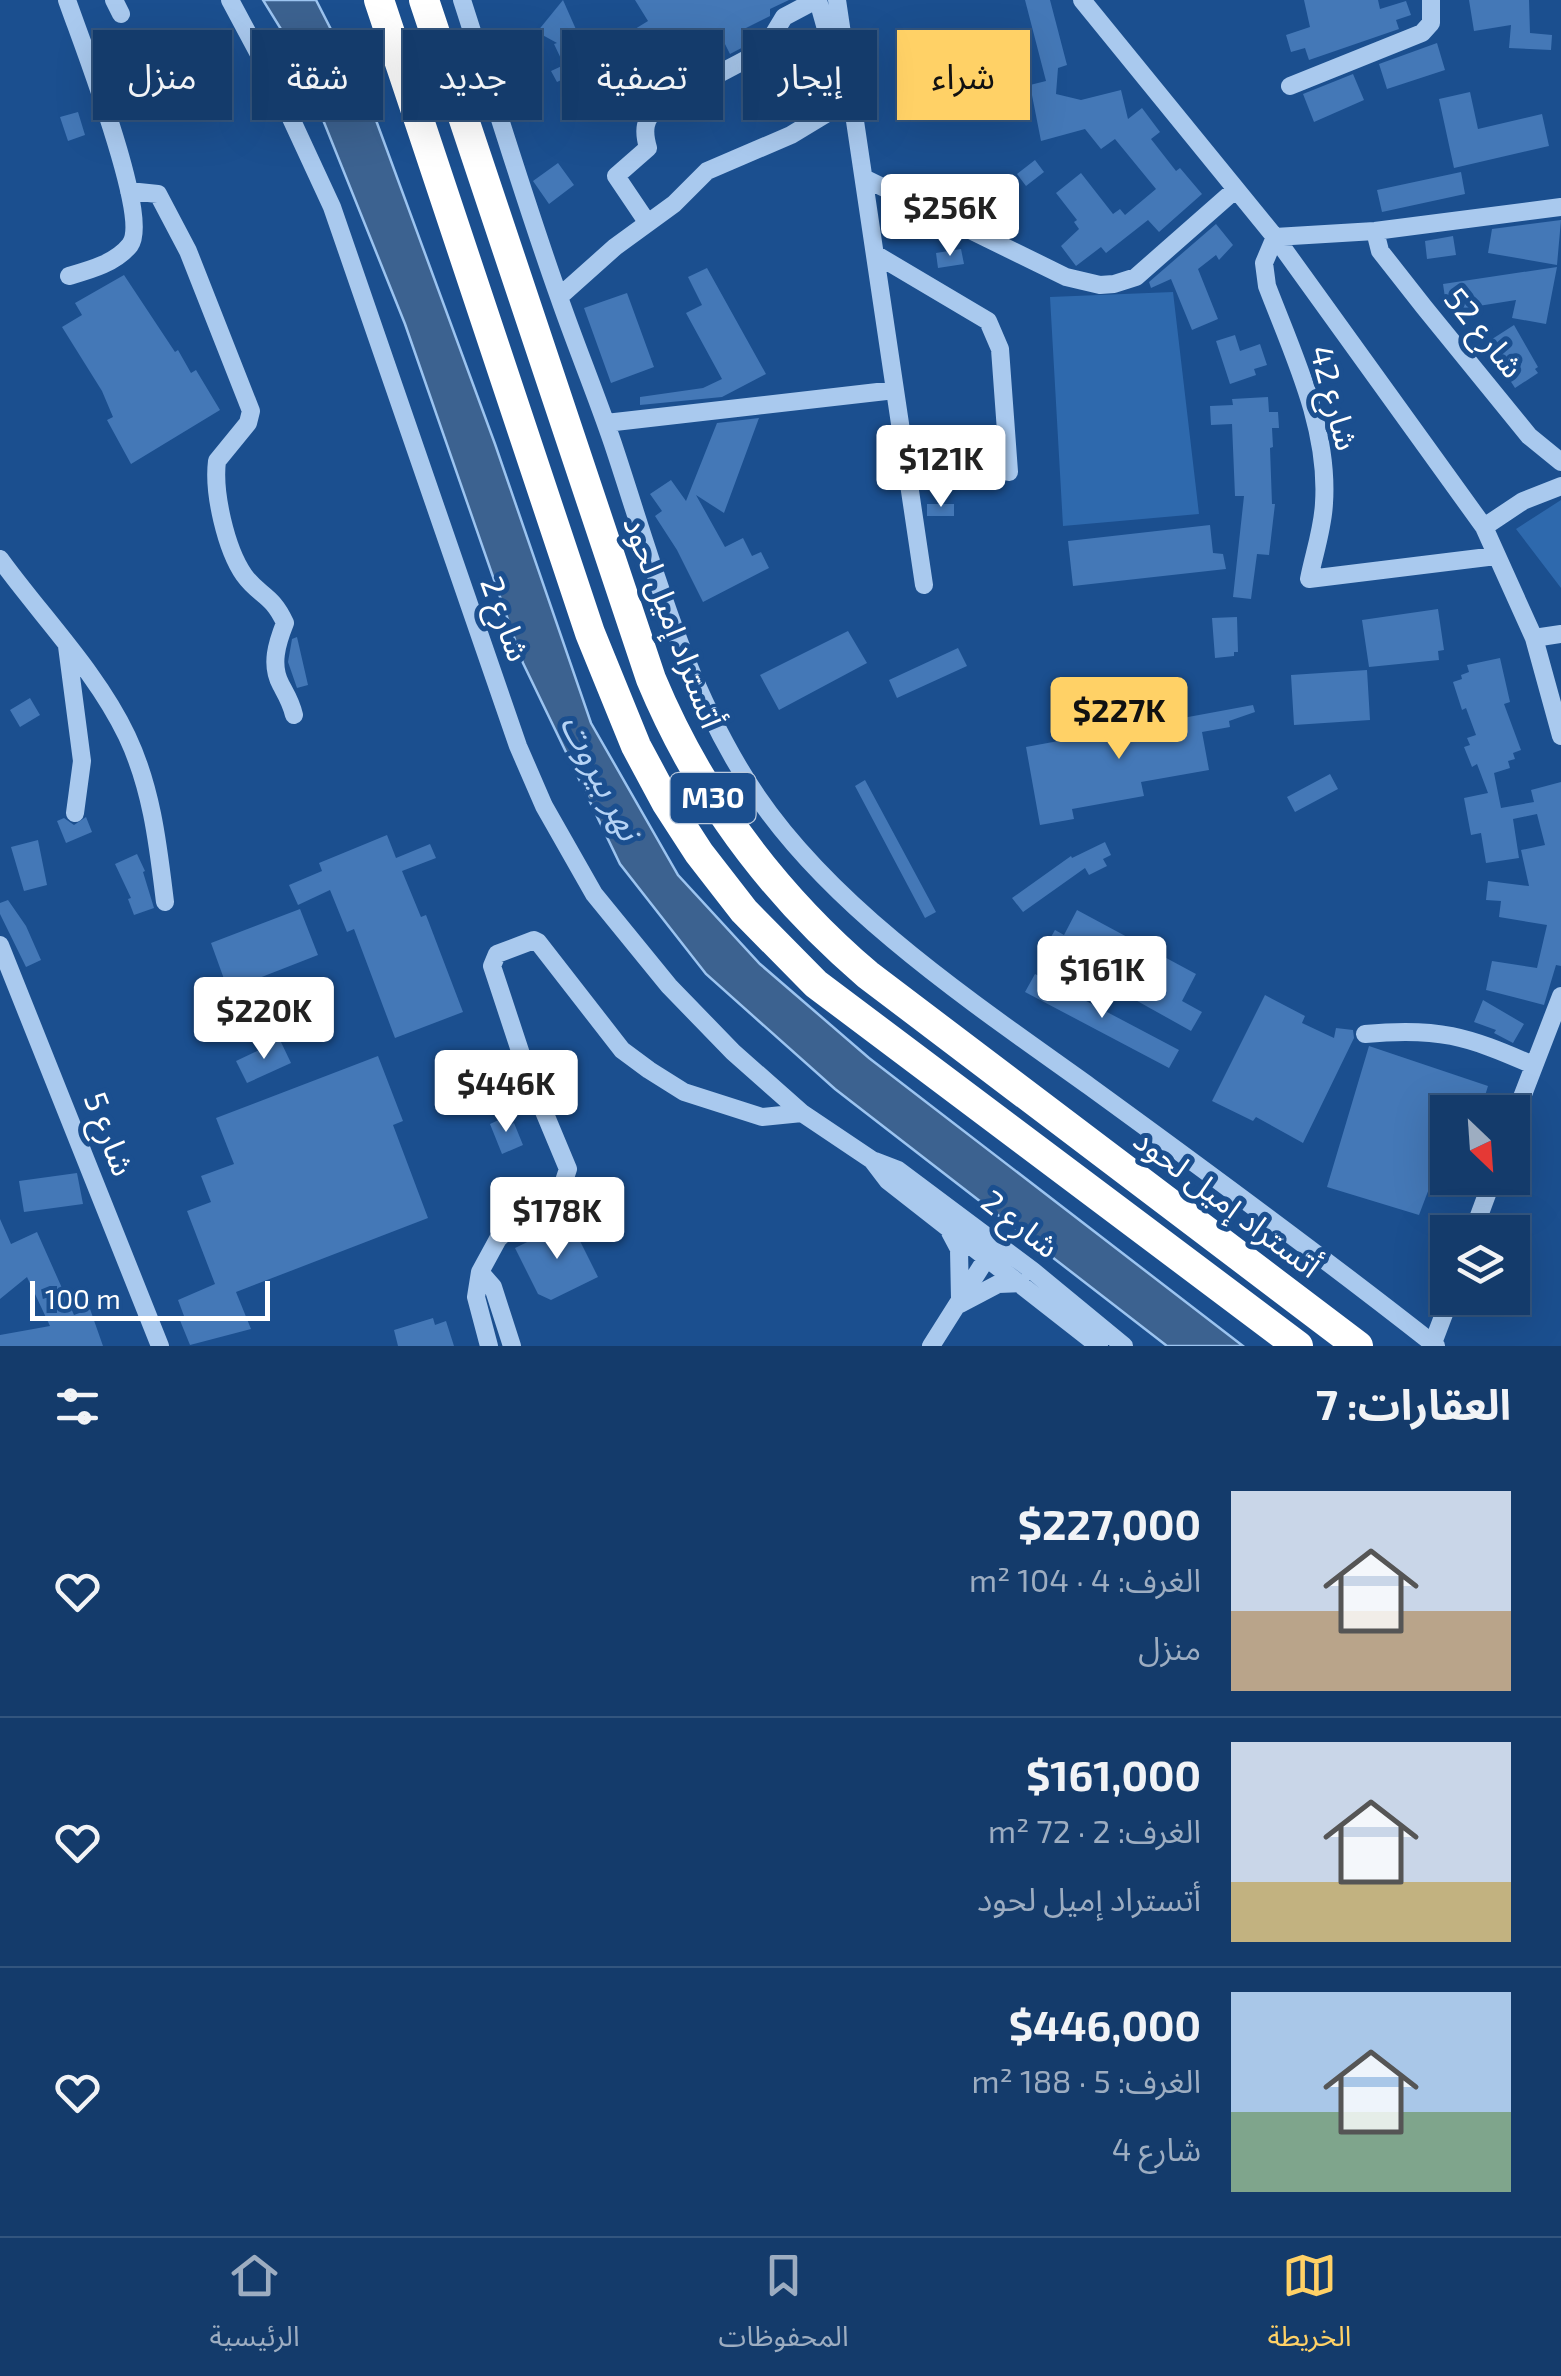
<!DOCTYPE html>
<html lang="ar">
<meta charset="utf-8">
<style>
:root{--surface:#143b6b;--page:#214673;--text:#f1f3f6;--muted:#9dadc1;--line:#33557e;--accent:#ffd166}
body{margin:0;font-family:"Exo 2","Noto Sans Arabic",sans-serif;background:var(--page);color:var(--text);direction:rtl;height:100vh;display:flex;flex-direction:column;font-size:38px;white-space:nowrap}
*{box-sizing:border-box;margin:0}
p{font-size:32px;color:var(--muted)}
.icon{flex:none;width:55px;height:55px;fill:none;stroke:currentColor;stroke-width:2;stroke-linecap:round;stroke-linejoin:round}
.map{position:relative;height:1346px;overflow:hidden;direction:ltr}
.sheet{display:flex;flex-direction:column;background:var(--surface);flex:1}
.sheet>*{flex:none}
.banner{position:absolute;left:30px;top:30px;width:1000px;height:90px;direction:rtl;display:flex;gap:20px}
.needle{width:65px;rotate:155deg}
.buttons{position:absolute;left:1430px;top:1095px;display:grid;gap:20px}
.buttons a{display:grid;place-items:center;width:100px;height:100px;border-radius:0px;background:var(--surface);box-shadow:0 10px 40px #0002,0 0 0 2px var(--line);font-size:50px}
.scale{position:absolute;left:30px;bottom:25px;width:240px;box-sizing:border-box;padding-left:10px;border:5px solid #fff;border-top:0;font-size:28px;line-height:35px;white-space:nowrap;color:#fff;-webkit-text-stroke:8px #1b4f8f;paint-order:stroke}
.price{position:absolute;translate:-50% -85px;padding:0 22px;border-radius:10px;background:#fff;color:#222;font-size:32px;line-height:65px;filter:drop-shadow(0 2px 5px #0008)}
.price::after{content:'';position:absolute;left:50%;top:60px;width:30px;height:22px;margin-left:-15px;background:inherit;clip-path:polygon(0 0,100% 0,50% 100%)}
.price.active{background:var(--accent);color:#111}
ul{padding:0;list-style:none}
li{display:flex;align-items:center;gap:30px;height:250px;padding:0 50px}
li+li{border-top:2px solid var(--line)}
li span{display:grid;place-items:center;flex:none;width:280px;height:200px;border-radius:0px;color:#555}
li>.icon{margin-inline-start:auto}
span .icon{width:120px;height:120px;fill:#fffc;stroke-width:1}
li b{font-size:42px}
h2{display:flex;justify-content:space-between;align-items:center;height:120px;padding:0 50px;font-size:42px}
.pill{padding:0 35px;border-radius:0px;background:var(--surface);box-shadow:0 10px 40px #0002,0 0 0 2px var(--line);font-size:35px;line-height:90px}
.pill.active{background:var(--accent);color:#111}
.dock{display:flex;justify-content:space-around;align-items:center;height:140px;border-top:2px solid var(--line);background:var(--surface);font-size:28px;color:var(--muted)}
.dock a{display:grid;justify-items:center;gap:5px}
.dock .active{color:var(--accent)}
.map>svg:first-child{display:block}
.green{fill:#2e69ad}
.water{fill:#3c6290;stroke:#9cc4f0;stroke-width:2.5}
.building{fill:#4478b7}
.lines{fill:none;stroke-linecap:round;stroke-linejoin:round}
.minor{stroke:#a9c9ee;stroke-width:18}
.highway{stroke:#fff;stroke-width:30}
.labels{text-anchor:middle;stroke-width:10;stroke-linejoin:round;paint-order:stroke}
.shield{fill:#1b4f8f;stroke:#bbcadd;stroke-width:2.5}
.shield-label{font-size:30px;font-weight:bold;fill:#fff}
.street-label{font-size:32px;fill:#fff;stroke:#1b4f8f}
.water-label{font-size:35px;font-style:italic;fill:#b5d3f5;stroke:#1b4f8f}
</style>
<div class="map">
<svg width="1561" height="1346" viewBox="0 0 1561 1346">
<rect width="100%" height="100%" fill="#1b4f8f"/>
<!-- green -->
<path class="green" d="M1173 292 1199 514 1063 526 1050 297Z
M1561 500V588L1516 529Z"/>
<!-- water -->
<path class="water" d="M263 0H316L373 112 495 444 591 723 678 875 760 964 869 1058 1243 1346H1167L835 1089 706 974 620 864 523 663 405 324 297 55Z"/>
<!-- building -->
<path class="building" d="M563 0 578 34 595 56 579 68 580 71 557 82 551 71 564 65 554 44 557 43 537 32Z
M635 0H789L770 9V16L746 28 753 42 730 54 724 42 715 47 706 30 654 61 635 29 648 21Z
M1025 0H1050L1067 65 1058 68 1056 94 1081 100 1121 90 1128 119 1142 108 1160 132 1151 139 1176 171 1180 168 1202 194 1159 232 1148 220 1106 253 1101 247 1076 266 1061 246 1079 229 1074 222 1077 220 1056 193 1081 173 1113 214 1120 209 1125 215 1156 189 1115 139 1101 149 1085 129 1041 141 1030 85 1046 81Z
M1304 0H1378L1380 9 1406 1 1411 15 1396 20 1399 29 1309 60 1305 48 1291 52 1286 35 1310 27Z
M1469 0H1529L1530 33 1552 35 1551 50 1509 48 1511 25 1474 31Z
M1437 43 1445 70 1387 89 1379 64Z
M529 55 544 88 525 98 510 64Z
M627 69 643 97 618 111 602 83Z
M1353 74 1364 100 1314 122 1303 94Z
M1470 92 1478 129 1542 114 1549 146 1454 168 1439 99Z
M78 112 85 135 68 141 60 117Z
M1035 160 1044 172 1026 186 1017 174Z
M558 163 574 185 549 204 533 181Z
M1461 172 1465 194 1382 212 1377 190Z
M1561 220 1557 265 1488 253 1492 229Z
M1216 224 1233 245 1219 260 1216 255 1198 269 1218 319 1192 330 1171 279 1151 288 1149 282Z
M1453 236 1456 255 1427 259 1425 241Z
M961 249 964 264 938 268 936 253Z
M1557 267 1546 324 1512 318 1516 300 1447 311 1443 284Z
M707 268 766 374 722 397 640 405V397L703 388 722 379 686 313 702 305 688 277Z
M124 275 175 352 178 350 191 373 196 370 220 410 131 464 107 420 113 417 102 391 62 327 82 315 75 303Z
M627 293 654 367 611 383 584 308Z
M1514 325 1538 367 1535 369 1538 373 1515 388 1486 343Z
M1235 335 1240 351 1260 344 1267 365 1254 369 1256 375 1230 384 1216 341Z
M1268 397 1269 412H1278L1279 428H1272L1273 447 1270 448 1272 504H1275L1269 555 1257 554 1251 599 1233 597 1244 496H1235L1232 424 1211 425 1210 406 1233 405 1232 399Z
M759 418 724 513 696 495 725 547 743 538 752 556 761 552 769 568 703 602 677 550 655 516 662 511 650 494 671 480 686 501 717 423Z
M927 504H954V516H927Z
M1210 525 1213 553 1223 554 1226 569 1073 586 1068 541Z
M1438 609 1444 650 1438 651 1439 660 1369 667 1362 620Z
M1237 617 1238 652H1234V656L1215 658 1212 618Z
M848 631 867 663 779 710 760 675Z
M297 637 308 685 297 688 288 662 292 639Z
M958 648 967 666 897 698 889 680Z
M1500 658 1510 702 1504 704 1521 750 1513 753 1515 759 1508 761 1510 768 1494 773 1501 808 1534 802 1531 790 1561 782V966L1556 965 1544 1005 1486 990 1492 961 1537 968 1547 925 1499 917 1501 901 1486 900 1488 881 1529 886 1521 850 1545 845 1537 814 1513 819 1519 858 1486 863 1481 833 1471 835 1464 798 1488 793 1477 764 1472 767 1464 747 1470 745 1467 738 1476 735 1466 708 1462 710 1453 682 1462 679 1461 675 1469 672 1467 665Z
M1367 670 1370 720 1294 725 1291 675Z
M30 698 40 715 20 727 10 710Z
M1253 705 1255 712 1229 721 1230 727 1202 732 1209 770 1141 782 1144 796 1072 809 1074 819 1040 825 1026 747Z
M1330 774 1338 789 1295 812 1287 797Z
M865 780 936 912 925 918 855 786Z
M86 817 92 832 66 843 57 821 64 818 74 825Z
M387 835 396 858 430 844 436 858 402 871 421 917 426 915 463 1012 395 1038 354 929 347 932 330 890 298 905 289 885 322 871 319 863Z
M38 840 47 885 24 891 11 847Z
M1105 842 1111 855 1103 859 1107 866 1089 875 1085 868 1023 912 1012 898 1071 856 1072 858Z
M137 854 145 871 143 872 154 908 134 915 128 899 131 898 115 864Z
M8 900 26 926 41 960 26 967 0 914V903Z
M300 909 318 955 228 990 211 943Z
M1077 910 1196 974 1182 1001 1202 1012 1191 1031 1044 949 1055 930 1064 935Z
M1035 974 1179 1050 1169 1068 1025 992Z
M1265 995 1305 1016 1302 1023 1334 1038 1336 1028 1353 1030 1354 1038 1303 1143 1256 1117 1253 1121 1212 1101Z
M1483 1000 1524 1024 1513 1043 1494 1033 1496 1030 1474 1022Z
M280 1040 291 1063 247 1083 236 1061Z
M1369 1046 1488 1086 1480 1112H1448V1173L1436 1170 1419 1215 1327 1187Z
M378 1056 403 1121 393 1125 428 1218 236 1292 251 1329 190 1345 179 1318 184 1316 178 1300 215 1284 187 1211 211 1202 201 1176 234 1164 216 1118Z
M505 1117 509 1125 514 1123 523 1145 502 1154 490 1124Z
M77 1173 83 1204 24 1212 19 1181Z
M0 1219 11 1244 37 1232 74 1315 90 1309 103 1346H0V1335L50 1326 27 1277 0 1299Z
M570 1221 598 1277 551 1300 538 1294 515 1248Z
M433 1318 435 1325 446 1321 454 1346H398L394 1330Z"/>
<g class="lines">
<!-- minor -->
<path class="minor" d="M67 0C80 38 151 217 130 245 116 263 90 270 69 276
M114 0 121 14
M230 0 276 86 332 207 518 746 544 806 594 894 669 986 733 1052 802 1113 872 1160 898 1170 1033 1271 1124 1346
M462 0C494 99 524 199 559 297 576 346 596 394 613 444 653 564 685 690 757 796 836 912 976 1005 1089 1086 1206 1171 1323 1257 1436 1346
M837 0 924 585
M1082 0 1275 237 1484 527 1534 638 1561 736
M1290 86 1422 33 1431 23V0
M864 178 1066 277 1100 285 1114 284 1136 277 1236 189
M129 191 158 194 188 251 251 411 248 423 217 461C213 493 226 549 244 575 259 596 272 594 285 623 277 643 270 665 281 685 287 696 291 702 294 715
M647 222 616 176 648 148C643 130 644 120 658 106L764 50 784 17 816 0
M1375 231 1380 251 1424 307 1529 436 1561 462
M875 254 988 321 1000 349 1009 472
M559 297 615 247 674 204 707 171 791 135 829 112C847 88 825 28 818 0
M606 423 895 390
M1484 527 1523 501 1561 486
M1496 556 1309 579C1314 554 1323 528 1324 503 1329 428 1293 354 1267 286L1264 263 1275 237 1375 231 1561 207
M0 559C42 617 96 671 127 736 152 789 158 845 165 902
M1534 638 1561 634
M67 646 82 761 75 813
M0 945 160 1346
M1365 1034C1438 1027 1467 1036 1533 1065
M1512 1123 1561 996
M872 1160 888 1181 1099 1346
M950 1232 959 1249 960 1299
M1473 1232 1493 1178
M480 1272 493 1287 512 1346
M960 1304 998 1284 1021 1283
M1433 1343 1450 1298
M489 1346 476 1297 480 1272 498 1239 515 1223 548 1203 561 1190 568 1169 525 1066 492 966 497 954 534 940 538 942 622 1050 649 1070 684 1092 762 1117 802 1113
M931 1346 993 1248"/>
<!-- highway -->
<path class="highway" d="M379 0 590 633 636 746 666 802 699 853 744 911 816 984 1298 1346
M424 0 651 679C699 794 773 894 868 975L1358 1346"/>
</g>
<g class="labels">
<!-- shield labels -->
<rect class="shield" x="670.5" y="773" width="85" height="50" rx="8"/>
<g class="shield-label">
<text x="713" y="808">M30</text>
</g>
<!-- street labels -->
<g class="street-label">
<text transform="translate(1484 333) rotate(51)" y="11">شارع 52</text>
<text transform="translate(1334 398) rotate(75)" y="11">شارع 42</text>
<text transform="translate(505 619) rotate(70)" y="11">شارع 2</text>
<text transform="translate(673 622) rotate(69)" y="11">أتستراد إميل لحود</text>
<text transform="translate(109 1134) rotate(69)" y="11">شارع 5</text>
<text transform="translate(1227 1203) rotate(37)" y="11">أتستراد إميل لحود</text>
<text transform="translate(1020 1224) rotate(38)" y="11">شارع 2</text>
</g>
<!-- water labels -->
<g class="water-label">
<text transform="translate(601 777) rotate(63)" y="12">نهر بيروت</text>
</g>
</g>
</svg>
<div class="buttons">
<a><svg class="needle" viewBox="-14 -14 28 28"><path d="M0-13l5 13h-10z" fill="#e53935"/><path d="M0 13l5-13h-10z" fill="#9dadc1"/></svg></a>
<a><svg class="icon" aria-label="layers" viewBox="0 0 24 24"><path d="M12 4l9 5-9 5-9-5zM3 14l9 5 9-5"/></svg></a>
</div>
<div class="scale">100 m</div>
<b class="price" style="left:950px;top:259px">$256K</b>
<b class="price" style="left:941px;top:510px">$121K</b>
<b class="price active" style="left:1119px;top:762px">$227K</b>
<b class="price" style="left:1102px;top:1021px">$161K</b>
<b class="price" style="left:264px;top:1062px">$220K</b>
<b class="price" style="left:506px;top:1135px">$446K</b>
<b class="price" style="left:557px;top:1262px">$178K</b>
<div class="banner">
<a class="pill active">شراء</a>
<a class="pill">إيجار</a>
<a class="pill">تصفية</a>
<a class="pill">جديد</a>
<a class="pill">شقة</a>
<a class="pill">منزل</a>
</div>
</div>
<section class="sheet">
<h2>العقارات: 7<svg class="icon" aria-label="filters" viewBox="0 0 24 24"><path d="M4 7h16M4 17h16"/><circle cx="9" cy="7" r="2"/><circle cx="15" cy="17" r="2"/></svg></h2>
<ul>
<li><span style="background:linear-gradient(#c9d6e8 60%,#b9a48a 0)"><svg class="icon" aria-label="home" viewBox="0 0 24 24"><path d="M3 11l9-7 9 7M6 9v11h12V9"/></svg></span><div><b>$227,000</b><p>الغرف: 4 · 104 m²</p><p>منزل</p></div><svg class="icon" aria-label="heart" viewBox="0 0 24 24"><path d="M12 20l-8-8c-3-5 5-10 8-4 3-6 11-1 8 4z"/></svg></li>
<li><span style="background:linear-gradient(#c9d6e8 70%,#c2b280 0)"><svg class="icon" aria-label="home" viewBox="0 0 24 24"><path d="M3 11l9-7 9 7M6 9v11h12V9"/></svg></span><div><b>$161,000</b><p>الغرف: 2 · 72 m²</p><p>أتستراد إميل لحود</p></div><svg class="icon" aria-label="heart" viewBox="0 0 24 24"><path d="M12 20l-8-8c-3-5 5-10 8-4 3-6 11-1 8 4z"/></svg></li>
<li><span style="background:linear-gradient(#a9c7e8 60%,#7fa58c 0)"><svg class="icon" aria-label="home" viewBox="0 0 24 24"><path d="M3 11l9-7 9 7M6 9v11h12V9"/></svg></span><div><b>$446,000</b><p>الغرف: 5 · 188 m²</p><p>شارع 4</p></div><svg class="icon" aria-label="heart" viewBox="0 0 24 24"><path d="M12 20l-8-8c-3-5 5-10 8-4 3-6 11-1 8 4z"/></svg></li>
</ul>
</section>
<nav class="dock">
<a class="active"><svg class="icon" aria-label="map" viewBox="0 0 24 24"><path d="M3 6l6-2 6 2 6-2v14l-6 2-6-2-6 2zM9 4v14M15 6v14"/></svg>الخريطة</a>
<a><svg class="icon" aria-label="saved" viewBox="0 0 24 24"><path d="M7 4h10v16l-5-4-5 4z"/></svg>المحفوظات</a>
<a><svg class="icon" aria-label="home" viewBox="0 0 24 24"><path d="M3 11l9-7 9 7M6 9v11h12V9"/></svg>الرئيسية</a>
</nav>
